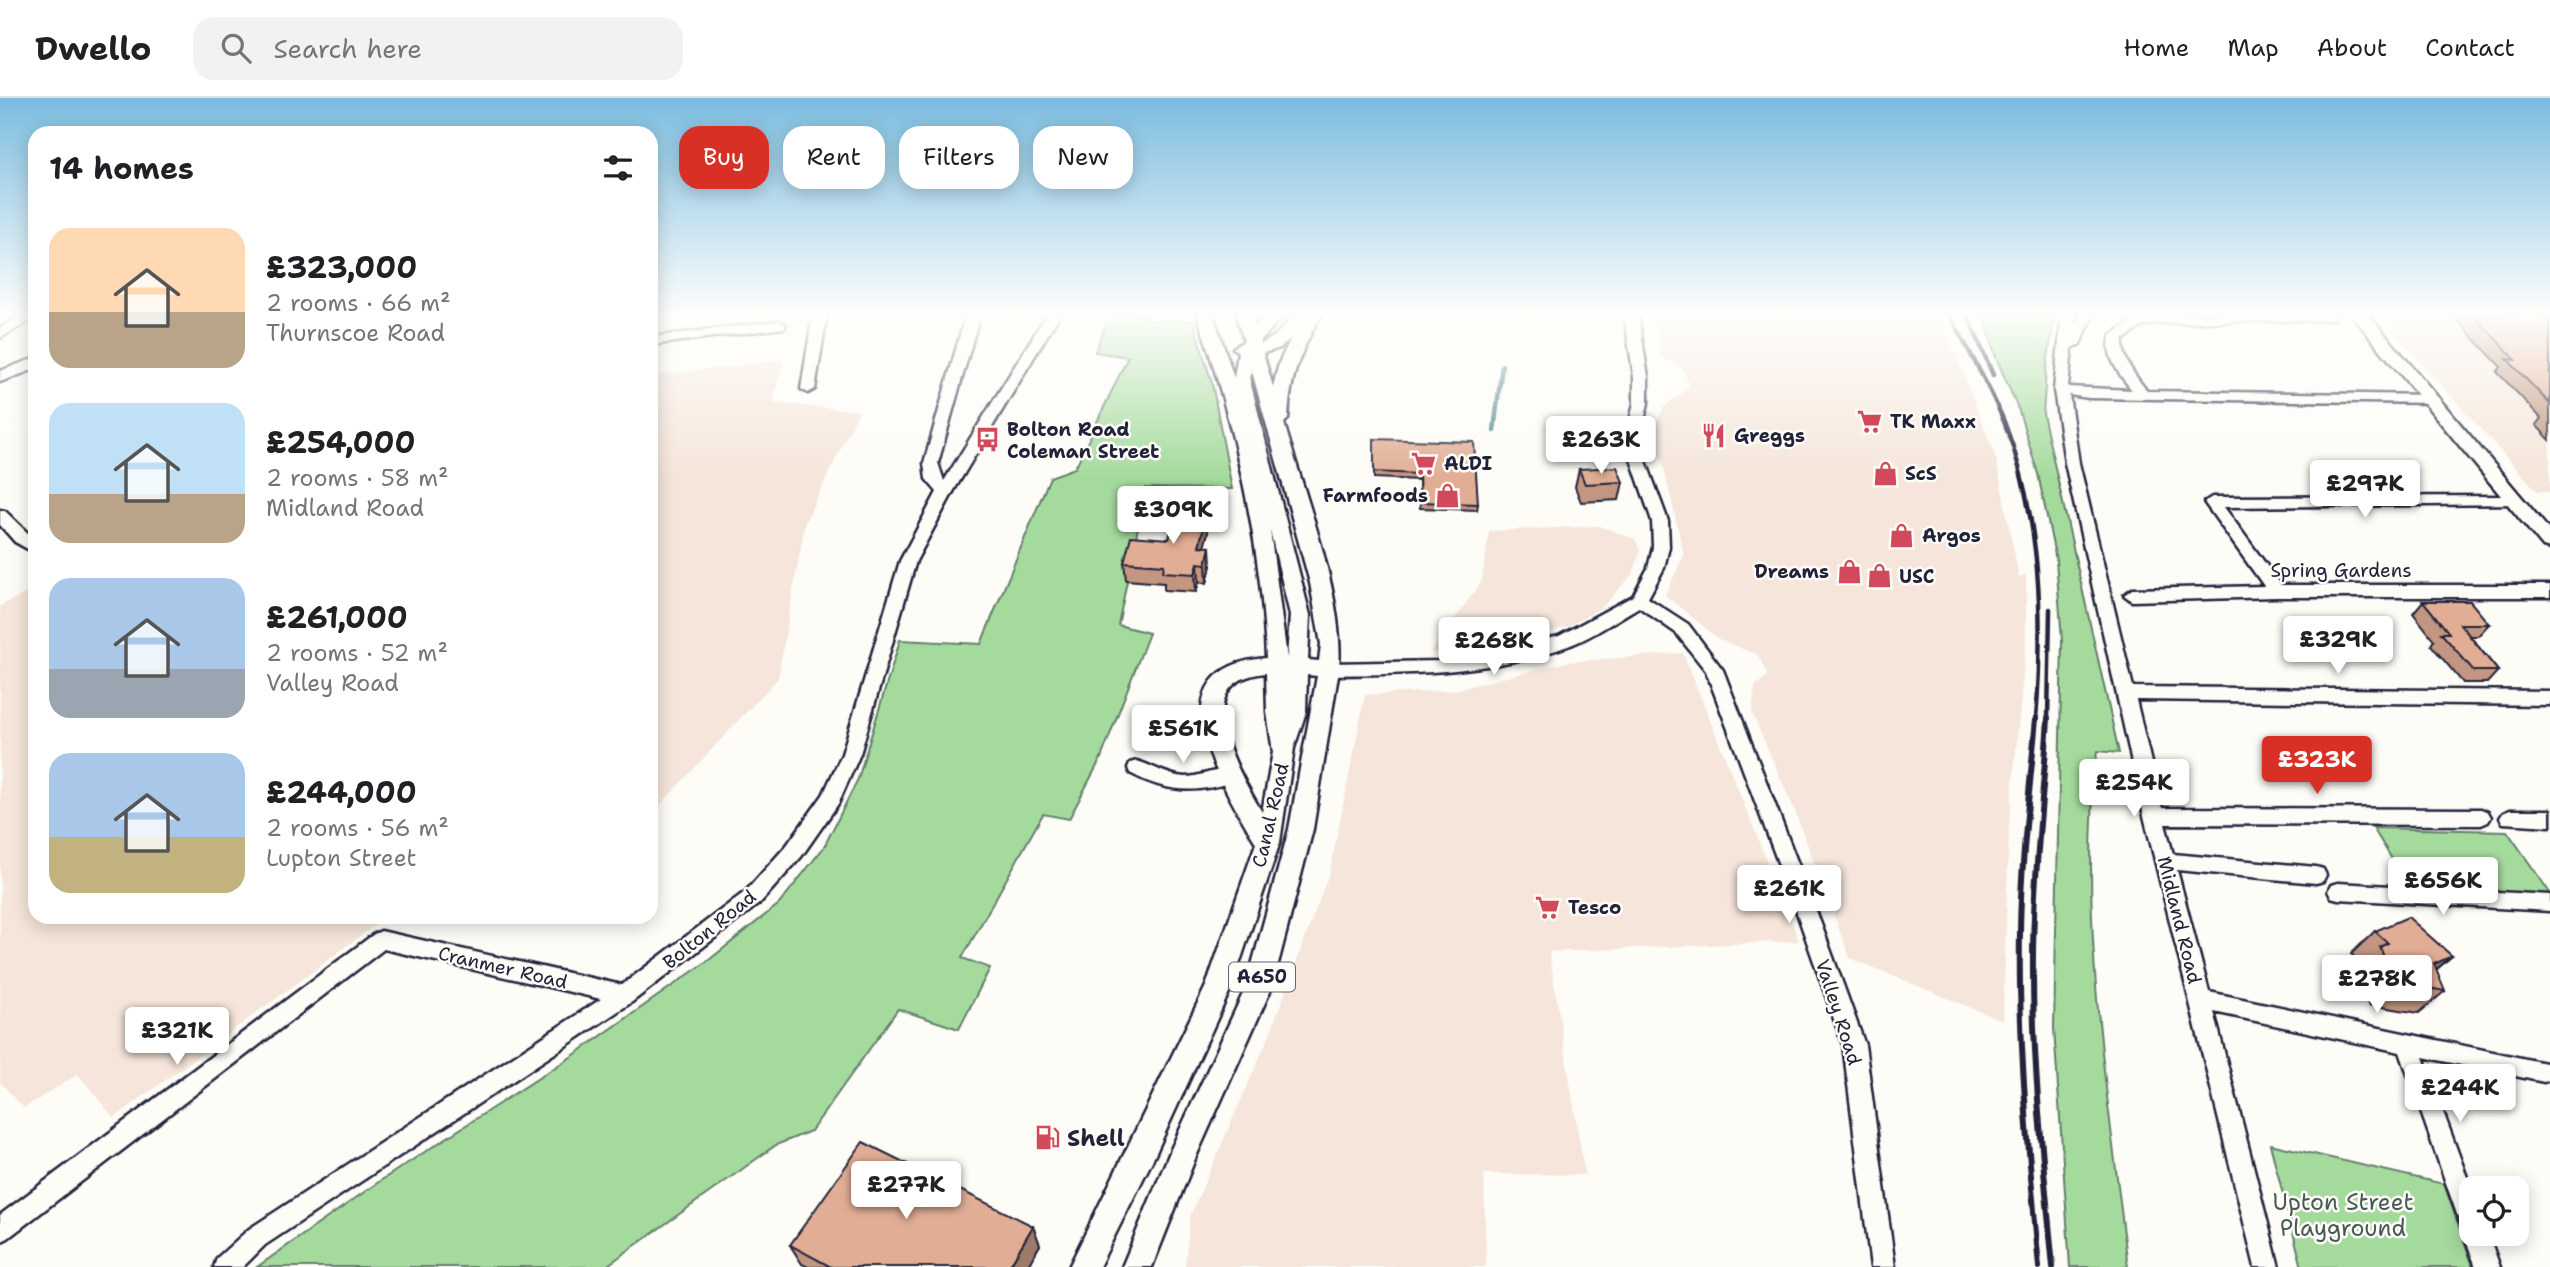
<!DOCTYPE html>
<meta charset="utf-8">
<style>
:root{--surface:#fff;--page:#f2f2f2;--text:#202124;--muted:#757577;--line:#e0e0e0;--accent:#d93025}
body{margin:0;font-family:"Shantell Sans",sans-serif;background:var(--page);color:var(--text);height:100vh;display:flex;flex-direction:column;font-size:26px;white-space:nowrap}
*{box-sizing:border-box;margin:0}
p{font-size:23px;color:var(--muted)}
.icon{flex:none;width:38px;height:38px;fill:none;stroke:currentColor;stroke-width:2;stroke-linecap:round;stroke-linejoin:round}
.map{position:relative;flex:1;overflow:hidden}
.details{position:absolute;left:28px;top:28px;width:630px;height:798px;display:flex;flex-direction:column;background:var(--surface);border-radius:21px;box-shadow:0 4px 18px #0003}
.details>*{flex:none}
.top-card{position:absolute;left:679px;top:28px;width:665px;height:63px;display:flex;gap:14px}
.fabs{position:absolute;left:2459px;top:1078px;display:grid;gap:14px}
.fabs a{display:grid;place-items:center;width:70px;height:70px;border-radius:14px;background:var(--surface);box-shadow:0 4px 18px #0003;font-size:35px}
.price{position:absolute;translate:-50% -60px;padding:0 16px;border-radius:7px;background:#fff;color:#222;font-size:23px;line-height:46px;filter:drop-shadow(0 2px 4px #0008)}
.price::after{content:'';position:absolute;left:50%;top:42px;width:21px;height:16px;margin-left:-10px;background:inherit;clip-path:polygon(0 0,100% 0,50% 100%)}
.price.selected{background:var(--accent);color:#fff}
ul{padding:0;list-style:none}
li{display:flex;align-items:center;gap:21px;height:175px;padding:0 21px}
li span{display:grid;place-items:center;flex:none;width:196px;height:140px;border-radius:21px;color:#555}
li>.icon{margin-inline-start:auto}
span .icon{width:84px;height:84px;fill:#fffc;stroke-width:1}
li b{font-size:30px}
h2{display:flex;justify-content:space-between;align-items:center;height:84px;padding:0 21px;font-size:30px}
.pill{padding:0 24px;border-radius:21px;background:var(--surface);box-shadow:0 4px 18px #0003;font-size:24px;line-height:63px}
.pill.selected{background:var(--accent);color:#fff}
header{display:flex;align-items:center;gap:42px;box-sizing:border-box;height:98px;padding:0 35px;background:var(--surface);border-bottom:2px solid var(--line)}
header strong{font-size:33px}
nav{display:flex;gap:38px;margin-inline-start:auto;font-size:24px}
.search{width:490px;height:63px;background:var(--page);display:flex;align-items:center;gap:18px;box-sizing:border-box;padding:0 24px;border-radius:21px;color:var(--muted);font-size:26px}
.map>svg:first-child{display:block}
.built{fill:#f5e5da}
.green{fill:#a5da9d;stroke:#647e6c;stroke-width:2}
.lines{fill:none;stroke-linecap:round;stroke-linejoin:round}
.stream{stroke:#558695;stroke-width:4.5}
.minor-casing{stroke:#22223b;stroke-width:5}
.major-casing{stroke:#22223b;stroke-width:5}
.minor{fill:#fdfcf7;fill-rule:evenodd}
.major{fill:#fdfcf7;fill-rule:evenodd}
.rail-far1{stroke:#22223b;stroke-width:4.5}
.rail{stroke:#22223b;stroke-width:6}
.wall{fill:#c29680;stroke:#22223b;stroke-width:2}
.shaded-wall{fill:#9e7a68;stroke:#22223b;stroke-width:2}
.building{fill:#e1ae95;stroke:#22223b;stroke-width:2}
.labels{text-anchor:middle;stroke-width:5;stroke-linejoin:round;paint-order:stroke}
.shield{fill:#fdfcf7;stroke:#646373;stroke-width:2}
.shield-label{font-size:18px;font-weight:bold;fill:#22223b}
.poi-label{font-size:19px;font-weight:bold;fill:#22223b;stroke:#fdfcf7;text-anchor:start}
.street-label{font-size:19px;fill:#22223b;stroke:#fdfcf7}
.near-poi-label{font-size:23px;font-weight:bold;fill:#22223b;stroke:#fdfcf7;text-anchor:start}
.near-park-label{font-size:23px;fill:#495958;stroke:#fdfcf7}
</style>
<header>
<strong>Dwello</strong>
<div class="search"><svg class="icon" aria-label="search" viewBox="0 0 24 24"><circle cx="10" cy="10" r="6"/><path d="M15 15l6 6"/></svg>Search here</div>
<nav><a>Home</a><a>Map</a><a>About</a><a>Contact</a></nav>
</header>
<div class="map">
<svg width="2550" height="1169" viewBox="0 0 2550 1169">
<rect width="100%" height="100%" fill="#fdfcf7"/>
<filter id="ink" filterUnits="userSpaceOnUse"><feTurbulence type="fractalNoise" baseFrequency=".0143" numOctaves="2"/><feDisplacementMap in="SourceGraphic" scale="14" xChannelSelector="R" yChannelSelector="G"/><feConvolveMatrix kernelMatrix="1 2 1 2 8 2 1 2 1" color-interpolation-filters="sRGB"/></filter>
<g filter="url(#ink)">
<!-- built -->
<path class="built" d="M1658 216H1940L1996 360 2019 480 2026 476V545L2009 726 2003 923 1850 860 1794 711 1752 615 1755 588 1768 578 1758 557 1720 542 1665 497 1684 457 1664 370 1652 335 1664 309 1690 289 1683 271 1661 259 1656 229Z
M2377 216H2538L2550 229V394L2537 393Z
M783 262 773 305 859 313 805 424 778 580 651 717V278Z
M1599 428 1635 441 1640 453 1633 476 1602 509 1567 529 1513 545 1430 555 1482 483 1489 433Z
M35 491V819H386L114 1020 78 976 24 1010 0 984V508Z
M1683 555 1799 843 1549 854 1585 1077 1484 1076 1486 1169H1185L1190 1118 1268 941 1330 773 1365 597 1454 592 1567 564Z"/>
<!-- green -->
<path class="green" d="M1110 216H1148L1145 222 1193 223 1212 285 1232 391 1146 390 1118 527 1149 535 1101 660 1069 721 1043 716 962 860 990 870 959 931 898 911 811 1033 776 1047 605 1169H257L380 1083 574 957 709 862 779 806 824 749 858 681 900 542 981 546 1050 379 1075 370 1128 259 1095 254Z
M1984 216H2055L2046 273 2043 316 2119 655 2097 653C2078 824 2108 998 2128 1169H2070L2054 930 2062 543 2056 462 2038 376 2019 313 1995 257Z
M2373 730 2507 733 2550 795V800L2412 794Z
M2270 1046 2444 1086 2473 1169H2302Z"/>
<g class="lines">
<!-- stream -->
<path class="stream" d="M1494 333 1502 267"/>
<defs>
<path id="minor" d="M23 216H35V220L0 240V230Z
M813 216H827L815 291 808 295 801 291Z
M966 216H980L938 365 944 383 1047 216H1060L953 394 916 463 860 656 838 706 801 759 760 805 632 904 265 1147 243 1169H214L217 1160 249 1131 601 901 384 851 8 1140 0 1144V1117L374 836 381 833 622 887 746 793 787 747 823 697 842 656 900 463 937 394 926 381 924 365Z
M1624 216H1638L1648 279V305L1639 344 1668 423 1669 449 1664 470 1648 500 1688 526 1723 572 1817 815 1865 947 1895 1169H1871L1843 947 1797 815 1706 573 1676 535 1639 509C1616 522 1593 539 1568 548 1491 576 1410 576 1329 577L1323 575 1320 571 1323 567 1329 565 1442 563 1507 552 1559 538 1633 498 1648 470 1653 449 1652 423 1625 344 1634 305V279Z
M2062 216H2076L2075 226 2081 216H2094L2080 246 2072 250 2068 289 2132 292C2120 277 2104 258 2111 237L2133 222 2154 217 2334 216V221L2329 222 2154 225 2143 228 2123 242C2122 263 2135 277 2147 293L2433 297 2440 301 2433 305 2089 300 2069 297 2079 365 2133 589 2550 593V607L2136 602 2162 710 2481 711 2488 714 2491 719 2488 724 2481 727 2165 726 2173 756 2316 769 2323 771 2326 777 2323 783 2316 785 2177 772 2209 894 2550 966V982L2544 984 2423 959 2471 1090V1136H2488L2500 1169H2476L2464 1136 2466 1132 2459 1122 2400 954 2214 914 2279 1169H2255L2144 718 2065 365 2054 292Z
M779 223 786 227 784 230 651 247V239Z
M2517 398 2525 403 2522 406 2224 409 2281 487H2550V499H2276L2132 503 2124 497 2132 491 2264 488 2204 404 2212 399Z
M0 412 5 413 35 442V455L15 444 0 427Z
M1137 663C1154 668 1167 678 1185 679 1201 679 1220 668 1235 673L1237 678 1235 683C1196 696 1167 695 1130 675L1128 670 1130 665Z
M2510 712H2550V728L2503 725 2500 720 2503 715Z
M2338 785 2550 797V813L2338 801 2331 799 2328 793 2331 787Z"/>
<path id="major" d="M1197 216H1213L1234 280 1238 254 1233 250 1244 243 1236 216H1252L1255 228 1268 216H1285L1261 242V246L1275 238 1292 220 1322 216C1300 253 1290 278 1288 321L1284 325C1304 396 1345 499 1339 571L1313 731 1272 889 1195 1061 1152 1169H1122L1172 1049 1246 889 1289 731 1317 578 1307 577 1306 614 1294 650 1280 744 1232 888 1154 1059 1099 1169H1069L1206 888 1256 745C1223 690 1148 570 1266 560 1262 448 1233 323 1197 216ZM1291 240 1279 265 1273 289 1263 255 1280 250ZM1251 270 1310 485 1321 546 1319 563 1308 562 1310 517 1250 283ZM1270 432 1290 517 1287 560ZM1266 575 1267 614 1273 654 1262 714C1239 676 1184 582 1266 575Z
M2351 216H2368L2550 433V451L2543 449Z
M35 260V271L0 284V273Z"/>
</defs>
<!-- minor casing -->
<use href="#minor" class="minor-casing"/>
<!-- major casing -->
<use href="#major" class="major-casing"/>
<!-- minor -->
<use href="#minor" class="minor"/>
<!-- major -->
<use href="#major" class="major"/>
<!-- rail-far1 -->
<path class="rail-far1" d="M1950 216C1968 253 1990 288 2005 326 2041 421 2044 521 2036 621
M1967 216 1993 277
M2048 621 2050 511"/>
<!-- rail -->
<path class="rail" d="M2036 620C2030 691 2021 761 2020 833 2018 945 2029 1057 2039 1169
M2048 620C2043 705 2032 790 2033 876 2033 974 2044 1071 2053 1169"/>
</g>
<!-- wall -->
<path class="wall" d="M2451 216H2531L2550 223V342L2536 327 2541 320 2497 274 2501 269Z
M1374 341 1478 406 1477 412 1420 410 1419 382 1374 380Z
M1579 371 1623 384 1619 402 1581 404 1575 389Z
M1207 415 1208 434 1204 448 1211 467 1207 485 1199 484 1196 494 1164 492V485L1126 482 1124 464 1169 441Z
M2423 503 2489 526 2478 538H2470L2498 573 2487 585H2463L2431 547 2434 542 2413 515Z
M2375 833 2452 858 2436 872 2445 893 2419 915 2369 907 2356 872 2362 866 2351 856Z
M1033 1128 1040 1147 1027 1169H808L802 1166 790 1147Z"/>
<!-- shaded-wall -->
<path class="shaded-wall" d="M1207 415 1208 434 1200 466 1199 448Z
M1210 449 1211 467 1207 485 1206 466Z
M1198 465 1199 484 1196 494 1195 476Z
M2452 858 2426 880 2408 888 2434 866Z
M1033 1128 1040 1147 1027 1169H1009Z"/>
<!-- building -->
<path class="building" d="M2472 216 2543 217 2550 223V306L2507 261 2516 262Z
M1374 341 1474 344 1478 406 1420 404 1419 376 1374 374Z
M1617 369 1623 384 1585 386 1579 371Z
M1175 413 1207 415 1199 448 1210 449 1206 466 1198 465 1195 476 1163 474 1164 467 1124 464 1131 438 1169 441Z
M2423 503H2470L2489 526H2460L2498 573H2474L2441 535H2449Z
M2408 819 2452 858 2434 866 2445 893 2394 884 2380 849 2388 845 2375 833Z
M863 1044 1033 1128 1009 1169H831L790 1147Z"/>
</g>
<!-- sky -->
<linearGradient id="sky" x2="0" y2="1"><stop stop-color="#7bbcdf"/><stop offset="0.57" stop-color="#fefefb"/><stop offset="1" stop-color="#fefefb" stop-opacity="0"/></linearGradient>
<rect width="2550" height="380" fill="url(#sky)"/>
<!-- icons -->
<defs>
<symbol id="supermarket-bare" viewBox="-9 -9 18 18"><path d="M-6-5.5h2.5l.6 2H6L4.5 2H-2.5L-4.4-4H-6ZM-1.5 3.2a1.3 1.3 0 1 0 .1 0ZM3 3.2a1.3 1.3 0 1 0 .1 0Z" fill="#d1495b" stroke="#fdfcf7" stroke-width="2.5" paint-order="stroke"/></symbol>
<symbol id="restaurant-bare" viewBox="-9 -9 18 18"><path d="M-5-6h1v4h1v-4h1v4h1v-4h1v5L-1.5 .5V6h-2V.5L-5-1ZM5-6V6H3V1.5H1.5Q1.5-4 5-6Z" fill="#d1495b" stroke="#fdfcf7" stroke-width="2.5" paint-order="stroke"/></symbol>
<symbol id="bus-bare" viewBox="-9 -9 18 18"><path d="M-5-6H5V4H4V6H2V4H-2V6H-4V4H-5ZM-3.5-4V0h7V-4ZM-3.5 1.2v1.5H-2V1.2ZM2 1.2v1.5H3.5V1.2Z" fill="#d1495b" stroke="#fdfcf7" stroke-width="2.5" paint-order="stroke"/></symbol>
<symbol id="shop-bare" viewBox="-9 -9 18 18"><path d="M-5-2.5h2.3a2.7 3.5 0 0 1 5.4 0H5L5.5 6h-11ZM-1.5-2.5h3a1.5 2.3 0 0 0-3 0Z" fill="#d1495b" stroke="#fdfcf7" stroke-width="2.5" paint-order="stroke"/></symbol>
<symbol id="fuel-bare" viewBox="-9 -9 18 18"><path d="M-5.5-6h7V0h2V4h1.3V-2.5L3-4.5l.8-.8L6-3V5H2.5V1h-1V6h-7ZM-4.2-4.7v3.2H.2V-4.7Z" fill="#d1495b" stroke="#fdfcf7" stroke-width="2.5" paint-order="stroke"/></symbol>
</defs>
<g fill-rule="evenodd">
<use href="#supermarket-bare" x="1852" y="306" width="35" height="35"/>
<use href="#restaurant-bare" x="1696" y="320" width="35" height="35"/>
<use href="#bus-bare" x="970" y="324" width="35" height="35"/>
<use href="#supermarket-bare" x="1406" y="348" width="35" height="35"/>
<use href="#shop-bare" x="1868" y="358" width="35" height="35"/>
<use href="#shop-bare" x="1430" y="380" width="35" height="35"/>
<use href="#shop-bare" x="1884" y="420" width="35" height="35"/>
<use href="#shop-bare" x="1832" y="456" width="35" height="35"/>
<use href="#shop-bare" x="1862" y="460" width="35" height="35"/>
<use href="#supermarket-bare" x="1530" y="792" width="35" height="35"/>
<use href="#fuel-bare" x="1030" y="1022" width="35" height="35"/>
</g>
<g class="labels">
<!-- shield labels -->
<rect class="shield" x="1229" y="864.5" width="66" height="29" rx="5"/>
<g class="shield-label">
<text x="1262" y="885">A650</text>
</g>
<!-- poi labels -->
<g class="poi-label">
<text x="1890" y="330">TK Maxx</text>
<text x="1007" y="338">Bolton Road<tspan x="1007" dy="22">Coleman Street</tspan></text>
<text x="1734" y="344">Greggs</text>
<text x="1444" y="372">ALDI</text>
<text x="1905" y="382">ScS</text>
<text x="1428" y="404" text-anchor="end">Farmfoods</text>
<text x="1922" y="444">Argos</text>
<text x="1829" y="480" text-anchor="end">Dreams</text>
<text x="1899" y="485">USC</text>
<text x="1568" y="816">Tesco</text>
</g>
<!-- street labels -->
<g class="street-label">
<text x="2341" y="479">Spring Gardens</text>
<text transform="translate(1270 717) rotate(-77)" y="7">Canal Road</text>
<text transform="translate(2180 822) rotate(76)" y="7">Midland Road</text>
<text transform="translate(709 831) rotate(-39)" y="7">Bolton Road</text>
<text transform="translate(503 869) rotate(13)" y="7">Cranmer Road</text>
<text transform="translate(1839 914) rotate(72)" y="7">Valley Road</text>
</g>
<!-- near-poi labels -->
<g class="near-poi-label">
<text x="1067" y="1048">Shell</text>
</g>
<!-- near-park labels -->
<g class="near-park-label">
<text x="2343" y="1112">Upton Street<tspan x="2343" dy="26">Playground</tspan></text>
</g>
</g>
</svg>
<div class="fabs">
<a><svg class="icon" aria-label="locate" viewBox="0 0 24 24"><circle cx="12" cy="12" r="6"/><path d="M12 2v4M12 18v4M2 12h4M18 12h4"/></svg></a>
</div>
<b class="price" style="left:1601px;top:378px">£263K</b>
<b class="price" style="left:2365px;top:422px">£297K</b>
<b class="price" style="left:1173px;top:448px">£309K</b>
<b class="price" style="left:2338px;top:578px">£329K</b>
<b class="price" style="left:1494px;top:579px">£268K</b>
<b class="price" style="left:1183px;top:667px">£561K</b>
<b class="price selected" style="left:2317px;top:698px">£323K</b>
<b class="price" style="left:2134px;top:721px">£254K</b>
<b class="price" style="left:2443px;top:819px">£656K</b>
<b class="price" style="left:1789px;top:827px">£261K</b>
<b class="price" style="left:2377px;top:917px">£278K</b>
<b class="price" style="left:177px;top:969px">£321K</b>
<b class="price" style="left:2460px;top:1026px">£244K</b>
<b class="price" style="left:906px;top:1123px">£277K</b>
<div class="top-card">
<a class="pill selected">Buy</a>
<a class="pill">Rent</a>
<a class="pill">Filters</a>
<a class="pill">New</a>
</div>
<section class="details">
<h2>14 homes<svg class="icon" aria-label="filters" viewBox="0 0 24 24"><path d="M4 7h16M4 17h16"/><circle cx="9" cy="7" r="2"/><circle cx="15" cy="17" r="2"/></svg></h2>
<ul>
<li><span style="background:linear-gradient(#ffd9b3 60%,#b9a48a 0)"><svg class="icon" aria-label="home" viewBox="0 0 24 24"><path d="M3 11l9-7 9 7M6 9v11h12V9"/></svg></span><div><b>£323,000</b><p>2 rooms · 66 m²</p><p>Thurnscoe Road</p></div></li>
<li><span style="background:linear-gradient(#bfe0f5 65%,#b9a48a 0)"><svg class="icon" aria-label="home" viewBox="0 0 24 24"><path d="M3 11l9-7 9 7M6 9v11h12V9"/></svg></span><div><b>£254,000</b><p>2 rooms · 58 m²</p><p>Midland Road</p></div></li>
<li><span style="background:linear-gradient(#a9c7e8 65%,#9aa5b1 0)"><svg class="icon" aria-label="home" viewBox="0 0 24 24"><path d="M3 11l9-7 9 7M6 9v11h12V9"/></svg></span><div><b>£261,000</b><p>2 rooms · 52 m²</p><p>Valley Road</p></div></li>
<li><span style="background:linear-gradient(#a9c7e8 60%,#c2b280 0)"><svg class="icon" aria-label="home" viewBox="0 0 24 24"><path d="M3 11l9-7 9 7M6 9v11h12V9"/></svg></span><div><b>£244,000</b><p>2 rooms · 56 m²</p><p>Lupton Street</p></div></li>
</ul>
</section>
</div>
